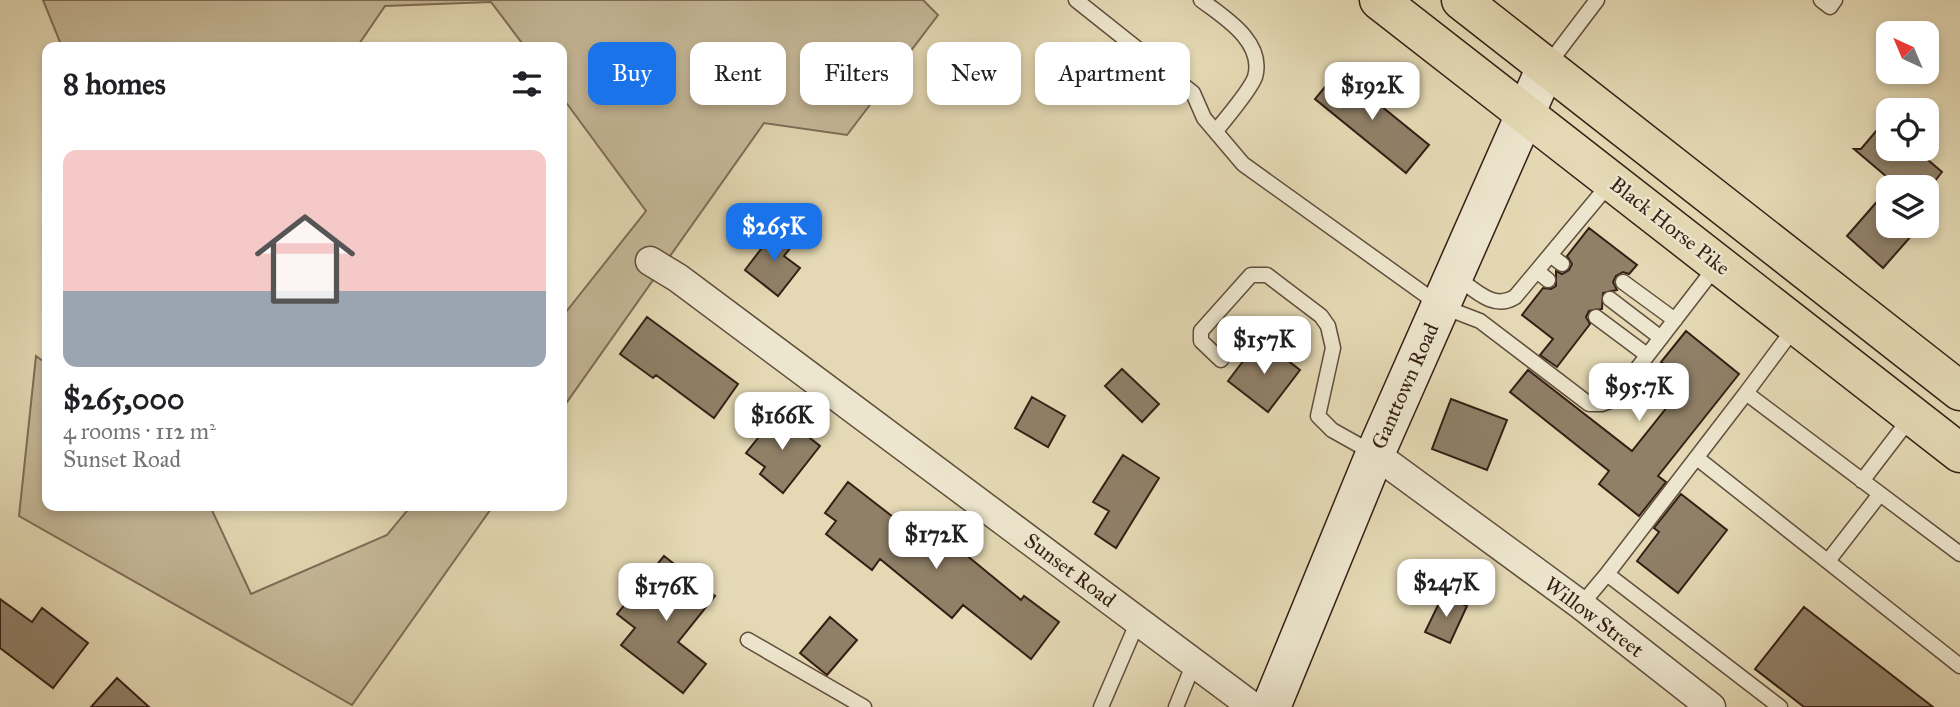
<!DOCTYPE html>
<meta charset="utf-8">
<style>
:root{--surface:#fff;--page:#f2f2f2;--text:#202124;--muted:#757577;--line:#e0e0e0;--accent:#1a73e8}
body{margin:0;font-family:"IM FELL Great Primer",serif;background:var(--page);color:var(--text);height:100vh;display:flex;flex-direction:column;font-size:26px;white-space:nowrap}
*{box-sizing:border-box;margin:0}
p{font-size:23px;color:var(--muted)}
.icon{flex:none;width:38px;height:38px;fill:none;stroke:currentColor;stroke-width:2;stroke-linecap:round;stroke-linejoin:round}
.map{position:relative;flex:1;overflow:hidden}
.details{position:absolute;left:42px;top:42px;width:525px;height:469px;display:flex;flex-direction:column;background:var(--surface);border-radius:14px;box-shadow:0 4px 10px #0003}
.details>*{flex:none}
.hud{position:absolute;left:588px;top:42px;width:665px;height:63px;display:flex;gap:14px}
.needle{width:46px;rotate:316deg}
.fabs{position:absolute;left:1876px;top:21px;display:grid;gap:14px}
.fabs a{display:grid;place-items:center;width:63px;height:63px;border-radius:14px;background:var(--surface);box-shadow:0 4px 10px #0003;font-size:35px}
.price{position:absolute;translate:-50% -60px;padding:0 16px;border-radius:14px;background:#fff;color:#222;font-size:23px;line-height:46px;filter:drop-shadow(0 2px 4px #0008)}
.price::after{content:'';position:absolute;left:50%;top:42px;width:21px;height:16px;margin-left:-10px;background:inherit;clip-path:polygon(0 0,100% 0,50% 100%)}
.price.selected{background:var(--accent);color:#fff}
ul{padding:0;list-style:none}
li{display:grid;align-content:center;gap:14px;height:371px;padding:0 21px}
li+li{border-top:2px solid var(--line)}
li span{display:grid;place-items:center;height:217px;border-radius:14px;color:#555}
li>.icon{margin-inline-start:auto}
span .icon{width:126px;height:126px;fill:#fffc;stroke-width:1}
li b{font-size:30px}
h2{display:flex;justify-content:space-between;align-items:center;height:84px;padding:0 21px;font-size:30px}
.tag{padding:0 24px;border-radius:14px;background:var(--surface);box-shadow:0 4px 10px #0003;font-size:24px;line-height:63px}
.tag.selected{background:var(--accent);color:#fff}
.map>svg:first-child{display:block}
.green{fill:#c6b999;stroke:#7e6c57;stroke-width:2}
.building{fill:#908068;stroke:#351f15;stroke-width:2}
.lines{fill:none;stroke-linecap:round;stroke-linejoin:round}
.lane-casing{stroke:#614e3d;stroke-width:17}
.street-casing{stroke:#614e3d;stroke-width:31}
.secondary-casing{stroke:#351f15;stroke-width:41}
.highway-casing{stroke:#351f15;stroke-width:41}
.lane{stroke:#ede6ce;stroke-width:14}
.street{stroke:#ede6ce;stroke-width:28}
.secondary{stroke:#ede6ce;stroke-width:38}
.highway{stroke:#e4d9b4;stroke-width:38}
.labels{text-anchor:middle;stroke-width:5;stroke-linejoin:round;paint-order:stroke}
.street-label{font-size:21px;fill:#351f15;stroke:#ede6ce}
</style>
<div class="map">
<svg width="1960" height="707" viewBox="0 0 1960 707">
<rect width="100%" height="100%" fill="#e4d9b4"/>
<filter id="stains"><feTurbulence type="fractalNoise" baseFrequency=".00286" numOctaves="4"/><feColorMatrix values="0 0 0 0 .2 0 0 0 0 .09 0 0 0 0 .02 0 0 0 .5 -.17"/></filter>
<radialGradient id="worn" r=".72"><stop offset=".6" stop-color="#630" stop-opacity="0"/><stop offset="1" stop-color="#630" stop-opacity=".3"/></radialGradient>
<!-- green -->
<path class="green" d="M43 0H923L938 15 847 135 764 123 562 409V317L646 211 562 97V47H525L491 2 385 6 357 47H62Z
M36 356 47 364V506H210L251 594 387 535 411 506H493L352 705 19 516Z"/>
<!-- building -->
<path class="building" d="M1338 71 1429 145 1406 173 1315 99Z
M1888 117V149H1915L1942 172 1927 191V187H1890L1894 183 1854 149H1861Z
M1888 189V226H1920L1883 268 1847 236Z
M777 228 795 242 784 256 800 268 778 296 745 270Z
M1589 228 1637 265 1629 274 1623 272 1616 276 1613 282 1617 290 1603 293 1602 309 1589 311 1586 317 1590 324 1557 367 1540 355 1553 339 1522 315 1543 288 1551 289 1556 286V271L1562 274 1569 270 1572 264 1567 256Z
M647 317 738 384 714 418 656 375 653 378 620 354Z
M1686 331 1739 374 1658 476 1666 482 1639 516 1599 484 1609 471 1510 392 1528 370 1632 451 1687 382 1661 362Z
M1260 339 1300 370 1268 412 1228 381Z
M1122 369 1159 404 1142 422 1105 386Z
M1032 397 1065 416 1048 447 1015 428Z
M1451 399 1507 420 1487 470 1432 449Z
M778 413 820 446 783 493 760 474 765 467 746 453Z
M1123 455 1159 478 1116 548 1095 534 1109 511 1093 502Z
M848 482 933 548 943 536 1021 600 1024 596 1059 622 1031 659 963 605 952 618 880 559 872 570 826 534 836 521 825 513Z
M1681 494 1727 530 1678 593 1637 561 1659 532 1654 528Z
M664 556 715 596 678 642 706 664 683 693 621 645 635 628 617 614Z
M1443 595 1467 606 1450 643 1425 632Z
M0 599 32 622 42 608 88 643 53 688 0 648Z
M1804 607 1933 707H1804L1755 669Z
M830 617 857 640 827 675 800 653Z
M117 678 149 707H91Z"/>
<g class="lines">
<defs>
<path id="lane" d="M1076 0 1193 93 1204 118 1243 164 1441 306 1480 321 1589 404H1602L1613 400 1717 265
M1201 0C1224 17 1265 42 1255 77 1250 91 1226 118 1216 131
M1821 0 1830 7 1835 0
M1547 66 1597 0
M1550 255 1562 264
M1537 271 1548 280
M1455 276C1474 289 1493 311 1515 297L1610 183
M1623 282 1675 320
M1610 299 1661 338
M1596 317 1647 355
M1221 360 1201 341V331L1251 275H1267L1321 316 1328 326 1333 348 1318 416 1332 430 1373 453
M1746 393 1795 327
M1697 458 1960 666
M1862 481 1911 417
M1828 561 1880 494
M1581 605 1607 574
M748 640 864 707
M1101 707 1138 621
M1176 707 1194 663
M1780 707 1607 574 1746 393 1960 554"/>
<path id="street" d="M650 261 678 278 1253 707
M1375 454 1581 605 1711 707"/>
<path id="secondary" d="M1271 707 1375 454 1546 67"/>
<path id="highway" d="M1379 0 1960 453
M1461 0 1960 391"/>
</defs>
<!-- lane casing -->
<use href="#lane" class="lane-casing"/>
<!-- street casing -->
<use href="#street" class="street-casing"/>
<!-- secondary casing -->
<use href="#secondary" class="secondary-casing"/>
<!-- highway casing -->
<use href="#highway" class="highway-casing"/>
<!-- lane -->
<use href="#lane" class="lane"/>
<!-- street -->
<use href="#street" class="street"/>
<!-- secondary -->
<use href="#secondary" class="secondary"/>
<!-- highway -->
<use href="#highway" class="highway"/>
</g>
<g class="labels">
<!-- street labels -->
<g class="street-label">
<text transform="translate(1670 226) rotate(38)" y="7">Black Horse Pike</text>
<text transform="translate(1405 386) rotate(-66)" y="7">Ganttown Road</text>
<text transform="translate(1070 570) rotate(37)" y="7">Sunset Road</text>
<text transform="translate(1594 617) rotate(37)" y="7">Willow Street</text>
</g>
</g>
<rect width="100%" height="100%" filter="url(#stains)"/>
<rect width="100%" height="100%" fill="url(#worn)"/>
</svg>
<div class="fabs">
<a><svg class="needle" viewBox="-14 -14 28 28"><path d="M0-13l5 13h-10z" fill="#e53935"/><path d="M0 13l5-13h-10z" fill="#757577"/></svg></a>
<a><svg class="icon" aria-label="locate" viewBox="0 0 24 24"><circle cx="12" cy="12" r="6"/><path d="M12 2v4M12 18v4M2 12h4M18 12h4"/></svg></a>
<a><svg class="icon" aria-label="layers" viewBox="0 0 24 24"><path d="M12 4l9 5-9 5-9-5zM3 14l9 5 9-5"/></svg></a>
</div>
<b class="price" style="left:1372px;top:122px">$192K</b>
<b class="price selected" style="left:774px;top:263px">$265K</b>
<b class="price" style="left:1264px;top:376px">$157K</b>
<b class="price" style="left:1639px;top:423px">$95.7K</b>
<b class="price" style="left:782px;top:452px">$166K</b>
<b class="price" style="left:936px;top:571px">$172K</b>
<b class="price" style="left:1446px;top:619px">$247K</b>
<b class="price" style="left:666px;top:623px">$176K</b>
<div class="hud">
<a class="tag selected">Buy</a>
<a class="tag">Rent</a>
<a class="tag">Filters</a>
<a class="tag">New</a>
<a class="tag">Apartment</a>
</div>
<section class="details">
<h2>8 homes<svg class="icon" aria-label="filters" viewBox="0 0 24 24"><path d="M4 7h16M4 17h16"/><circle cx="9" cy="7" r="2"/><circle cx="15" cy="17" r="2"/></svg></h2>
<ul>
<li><span style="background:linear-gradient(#f6c9c9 65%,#9aa5b1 0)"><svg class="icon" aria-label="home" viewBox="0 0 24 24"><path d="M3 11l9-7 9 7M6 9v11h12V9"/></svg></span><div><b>$265,000</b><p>4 rooms · 112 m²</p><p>Sunset Road</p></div></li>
</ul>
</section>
</div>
